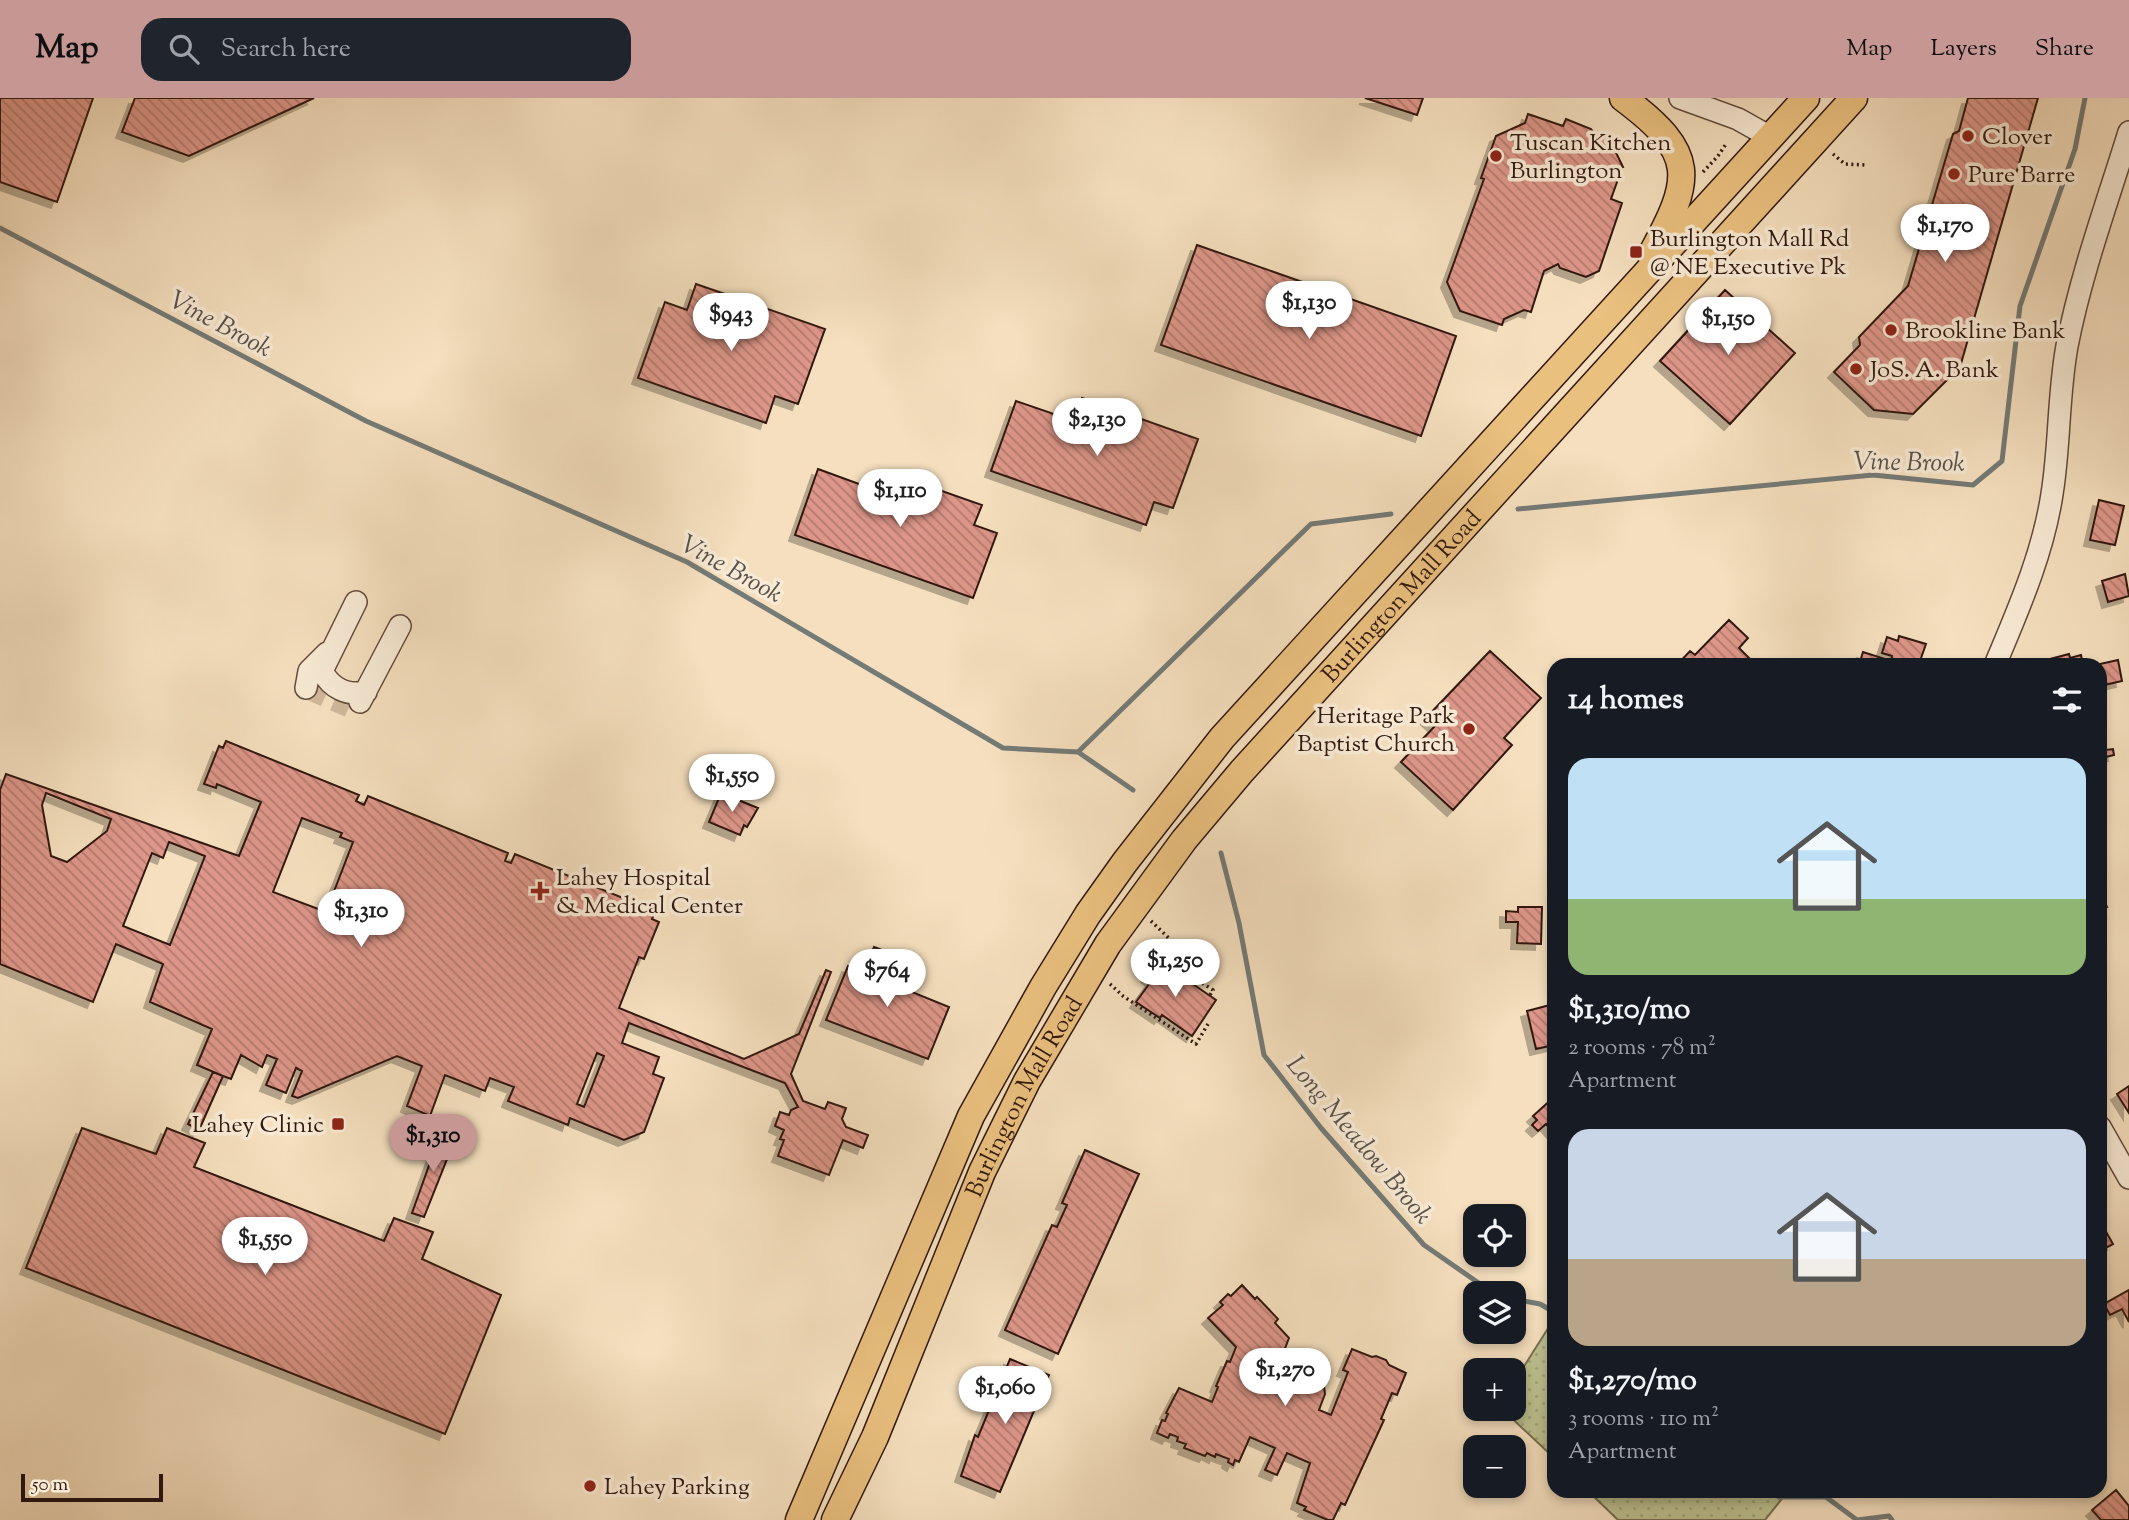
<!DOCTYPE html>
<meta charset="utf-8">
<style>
:root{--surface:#171b24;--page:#20242c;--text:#f1f3f6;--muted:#9ea1a6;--accent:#c59692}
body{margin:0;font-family:"Sorts Mill Goudy",serif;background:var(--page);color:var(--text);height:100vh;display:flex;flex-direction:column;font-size:26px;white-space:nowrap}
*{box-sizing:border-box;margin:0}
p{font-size:23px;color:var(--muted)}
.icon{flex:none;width:38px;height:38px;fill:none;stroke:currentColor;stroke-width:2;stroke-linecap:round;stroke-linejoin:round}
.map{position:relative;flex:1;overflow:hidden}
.drawer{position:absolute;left:1547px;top:560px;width:560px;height:840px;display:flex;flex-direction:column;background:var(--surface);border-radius:21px;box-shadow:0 4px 10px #0003}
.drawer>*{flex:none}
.tools{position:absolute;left:1463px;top:1106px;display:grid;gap:14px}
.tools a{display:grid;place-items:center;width:63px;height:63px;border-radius:14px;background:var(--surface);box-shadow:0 4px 10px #0003;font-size:35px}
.scale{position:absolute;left:21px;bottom:18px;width:142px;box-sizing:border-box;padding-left:7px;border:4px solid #31190f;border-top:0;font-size:19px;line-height:24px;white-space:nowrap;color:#31190f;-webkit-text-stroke:5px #f8ead5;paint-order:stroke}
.price{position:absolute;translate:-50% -60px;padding:0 16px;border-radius:24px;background:#fff;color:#222;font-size:23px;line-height:46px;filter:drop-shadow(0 2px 4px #0008)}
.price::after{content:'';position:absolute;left:50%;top:42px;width:21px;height:16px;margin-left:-10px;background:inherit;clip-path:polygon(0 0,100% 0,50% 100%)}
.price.active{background:var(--accent);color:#111}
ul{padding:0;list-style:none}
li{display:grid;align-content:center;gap:14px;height:371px;padding:0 21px}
li span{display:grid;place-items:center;height:217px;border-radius:21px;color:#555}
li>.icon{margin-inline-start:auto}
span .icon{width:126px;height:126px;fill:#fffc;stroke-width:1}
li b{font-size:30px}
h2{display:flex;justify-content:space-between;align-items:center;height:84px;padding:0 21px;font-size:30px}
header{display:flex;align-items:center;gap:42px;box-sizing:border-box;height:98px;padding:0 35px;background:var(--accent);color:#111}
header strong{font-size:33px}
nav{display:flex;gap:38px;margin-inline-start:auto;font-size:24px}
.search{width:490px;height:63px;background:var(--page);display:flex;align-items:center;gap:18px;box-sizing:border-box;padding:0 24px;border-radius:21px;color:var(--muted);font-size:26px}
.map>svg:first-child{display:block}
.park{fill:url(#park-dots);stroke:#776d50;stroke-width:2}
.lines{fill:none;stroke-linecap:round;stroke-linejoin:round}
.stream{stroke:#747a76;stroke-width:5}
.building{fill:url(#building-back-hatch);stroke:#31190f;stroke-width:2;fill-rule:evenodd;filter:url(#shadow)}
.minor-tunnel{stroke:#ceb79b;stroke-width:21;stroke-dasharray:21 10;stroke-linecap:butt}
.minor-casing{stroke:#624a3b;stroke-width:24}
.major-casing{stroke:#31190f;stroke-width:29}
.path{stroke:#31190f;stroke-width:3.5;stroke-dasharray:2 3.5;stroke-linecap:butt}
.minor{stroke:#f8ead5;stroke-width:21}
.major{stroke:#eac07f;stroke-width:26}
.poi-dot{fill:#8f2418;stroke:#f8ead5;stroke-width:2.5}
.labels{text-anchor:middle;stroke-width:7;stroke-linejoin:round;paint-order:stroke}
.poi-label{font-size:24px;fill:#31190f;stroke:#f8ead5;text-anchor:start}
.street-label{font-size:24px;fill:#31190f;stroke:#f8ead5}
.water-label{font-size:26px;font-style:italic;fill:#58514b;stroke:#f8ead5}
</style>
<header>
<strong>Map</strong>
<div class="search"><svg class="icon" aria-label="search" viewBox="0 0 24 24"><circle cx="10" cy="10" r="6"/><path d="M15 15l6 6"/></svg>Search here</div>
<nav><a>Map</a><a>Layers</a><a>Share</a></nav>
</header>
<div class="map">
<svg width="2129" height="1422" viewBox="0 0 2129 1422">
<defs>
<pattern id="park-dots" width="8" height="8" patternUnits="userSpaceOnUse" patternTransform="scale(1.75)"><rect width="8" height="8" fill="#bdc190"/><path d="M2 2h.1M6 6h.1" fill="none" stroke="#a3a57b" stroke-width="1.8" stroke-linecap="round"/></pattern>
<pattern id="building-back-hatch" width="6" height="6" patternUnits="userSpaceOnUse" patternTransform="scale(1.75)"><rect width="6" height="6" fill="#dd9689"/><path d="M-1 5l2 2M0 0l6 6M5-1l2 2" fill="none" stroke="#b47a6e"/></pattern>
<filter id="shadow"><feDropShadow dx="-6" dy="6" stdDeviation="0" flood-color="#0004"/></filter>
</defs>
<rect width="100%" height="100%" fill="#f5dfbe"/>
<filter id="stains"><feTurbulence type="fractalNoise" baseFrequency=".00286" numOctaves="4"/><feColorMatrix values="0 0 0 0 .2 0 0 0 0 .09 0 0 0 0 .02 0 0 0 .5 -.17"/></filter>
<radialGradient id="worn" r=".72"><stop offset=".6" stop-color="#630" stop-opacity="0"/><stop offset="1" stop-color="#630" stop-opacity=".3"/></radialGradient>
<!-- park -->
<path class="park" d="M1554 1221V1360L1502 1311H1514V1284Z
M1588 1393H1788L1765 1422H1618Z"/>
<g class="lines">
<!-- stream -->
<path class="stream" d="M0 130 366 323 687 464 1003 650 1078 654 1311 426 1391 416
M1518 411 1873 377 1973 387 2002 363 2020 208 2075 51 2085 0
M1078 654 1133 692
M1221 755 1239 825 1264 957 1321 1030 1424 1147 1493 1195
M1514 1201 1540 1206 1554 1214
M1772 1393 1779 1399H1826L1857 1422 1889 1418 1892 1422"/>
</g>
<!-- building -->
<path class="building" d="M0 0H93L57 104 0 84Z
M135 0H314L189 58 122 34Z
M1365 0H1423L1417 17Z
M1968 0H2038L1960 269 1913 316 1874 312 1834 274 1860 247 1859 239 1908 188 1953 36 1959 33Z
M1528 16 1563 28 1566 21 1591 31 1594 35 1597 34 1599 39 1607 36 1623 69 1615 73 1618 78 1615 80 1617 84 1611 101 1622 105 1599 173 1586 179 1560 170 1558 166 1544 173 1531 214 1524 212 1504 221 1502 227 1460 213 1447 184 1484 81 1481 80 1496 38 1525 25Z
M1197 147 1456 238 1421 338 1161 247Z
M696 186 825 231 798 306 775 298 766 325 638 280 665 204 687 212Z
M1725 192 1795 255 1730 326 1660 263Z
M1082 300 1198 341 1173 410 1154 404 1146 427 991 373 1016 303 1074 323Z
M818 371 878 393 885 373 982 407 974 427 997 435 973 500 795 437Z
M2099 402 2124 408 2115 447 2090 442Z
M2125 476 2129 498 2108 504 2102 483Z
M1729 522 1748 540 1739 550 1752 563 1748 567H1677L1690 553 1695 557Z
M1899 538 1926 546 1920 563 1915 561 1913 567H1859L1863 554 1891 563 1892 558 1882 555 1887 539 1898 543Z
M1490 553 1541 600 1504 640 1512 647 1453 712 1401 664 1435 628 1426 620Z
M2069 556 2070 560 2081 557 2083 567H2052L2050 561Z
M2118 562 2122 583 2100 588V580H2103L2100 566Z
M226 643 359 697 356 703 364 707 368 698 508 755 505 763 511 765 515 756 655 813 652 821 659 824 644 861 639 859 619 910 744 961 799 936 826 872 831 874 791 976 803 1003 825 1011 828 1004 846 1010 842 1021 846 1029 868 1037 863 1050 843 1042 829 1077 778 1058 784 1042 780 1041 784 1032 775 1028 780 1014 789 1017 791 1012 798 1009 785 985 629 925 622 945 659 959 653 976 664 980 644 1034 624 1042 570 1020 568 1027 508 1003 514 989 490 980 485 993 445 977 430 1018 407 1008 422 968 397 958 298 1000 292 998 302 973 296 970 286 995 266 987 277 961 267 957 262 969 241 957 231 981 223 978 197 967 212 931 150 904 163 866 116 846 93 904 0 866V692L6 676 239 758 261 704 217 686 216 690 204 686 219 648 223 650ZM46 695 111 721 107 733 67 764 51 758 42 707ZM302 720 342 735 340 739 353 744 326 814 273 794ZM169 744 205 758 170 847 123 828 152 755 163 760ZM597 955 604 958 584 1009 577 1006Z
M2113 651 2114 657 2106 659 2105 652Z
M721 695 758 710 747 729 744 727 740 737 709 724Z
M2103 801 2107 809 2102 811 2106 820 2100 823V803Z
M1518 809H1542L1541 846 1517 845 1518 824H1506V813L1518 814Z
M874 849 890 855 880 881 949 909 928 961 826 922 848 868 864 874Z
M1158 862 1216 902 1192 938 1162 917 1160 920 1136 904 1152 882 1147 878Z
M1550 907 1554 923V947L1536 951 1527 913Z
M213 974 223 978 199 1032 188 1026Z
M2129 988V1015L2117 996Z
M1554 999V1035L1546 1026 1538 1033 1532 1027 1537 1022 1533 1018Z
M82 1030 156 1056 167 1030 205 1045 194 1069 384 1143 394 1120 433 1134 422 1161 501 1197 445 1336 26 1170Z
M441 1034 455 1041 424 1119 412 1115Z
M1085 1052 1139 1076 1058 1256 1005 1232 1052 1127 1057 1129 1067 1107 1062 1105Z
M2100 1123 2113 1146 2100 1153Z
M1242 1187 1255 1201 1257 1199 1278 1221 1275 1225 1289 1240 1269 1292 1286 1297 1292 1281 1304 1276 1308 1268 1322 1274 1319 1282 1324 1288 1325 1296 1319 1312 1331 1317 1348 1274 1343 1272 1352 1251 1372 1259 1376 1258 1386 1262 1389 1267 1406 1275 1397 1297 1392 1295 1381 1321 1384 1322 1345 1407 1341 1405 1333 1422H1328L1304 1412 1306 1409 1297 1405 1310 1365 1287 1355 1277 1377 1265 1372 1275 1350 1250 1339 1239 1364 1235 1362 1233 1367 1228 1364 1229 1361 1216 1356 1215 1359 1207 1355 1205 1358 1184 1350 1186 1346 1177 1343 1178 1339 1170 1336 1168 1340 1157 1335 1162 1322 1165 1323 1168 1316 1166 1315 1179 1290 1212 1304 1218 1289 1216 1288 1227 1263 1230 1264 1236 1249 1208 1220 1223 1207 1220 1204 1228 1196 1231 1198Z
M2129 1192V1224L2122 1211 2110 1217 2104 1206Z
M1010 1261 1049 1277 1000 1394 961 1378 975 1337 978 1339Z
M2116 1392 2129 1408V1422H2101L2092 1412Z"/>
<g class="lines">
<!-- minor-tunnel -->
<path class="minor-tunnel" d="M306 590 349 609"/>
<defs>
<path id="minor" d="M1680 0 1738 21 1770 39
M356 504 322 573C331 590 347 598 366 594
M1995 567C2018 512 2043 456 2052 396 2060 347 2058 297 2067 248 2081 176 2107 105 2129 34
M306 590 309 573 327 555
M360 604 400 528
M2100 1029 2129 1080"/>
<g id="major">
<path d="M1623 0C1698 56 1693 80 1651 157"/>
<path d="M799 1422 971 1018 1043 889 1088 816 1125 764 1222 640 1806 0"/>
<path id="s1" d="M835 1422 875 1339 982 1074 1027 983 1108 846 1184 742 1242 673 1854 0"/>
</g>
</defs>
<!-- minor casing -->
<use href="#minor" class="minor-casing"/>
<!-- major casing -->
<use href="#major" class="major-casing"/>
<!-- path -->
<path class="path" d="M1833 56 1845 66 1865 67
M1718 58 1726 46
M1703 74 1718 58
M1151 823 1176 847V855L1167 869
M1170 864 1213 892 1210 897
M1110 886 1123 898 1196 946 1208 926"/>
<!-- minor -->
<use href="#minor" class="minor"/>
<!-- major -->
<use href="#major" class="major"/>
</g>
<!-- markers -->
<g class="poi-dot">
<circle cx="1968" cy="38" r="7"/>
<circle cx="1496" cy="58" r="7"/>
<circle cx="1954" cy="76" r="7"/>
<rect x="1629" y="147" width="14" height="14" rx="3.5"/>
<circle cx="1891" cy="232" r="7"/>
<circle cx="1856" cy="271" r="7"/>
<circle cx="1469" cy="631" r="7"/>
<path d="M536.5 782.5h7v7h7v7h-7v7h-7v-7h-7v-7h7z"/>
<rect x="331" y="1019" width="14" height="14" rx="3.5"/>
<circle cx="590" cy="1388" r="7"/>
</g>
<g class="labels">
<!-- poi labels -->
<g class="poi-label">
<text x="1982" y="46">Clover</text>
<text x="1510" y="52">Tuscan Kitchen<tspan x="1510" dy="28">Burlington</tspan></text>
<text x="1968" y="84">Pure Barre</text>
<text x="1650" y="148">Burlington Mall Rd<tspan x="1650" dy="28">@ NE Executive Pk</tspan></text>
<text x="1905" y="240">Brookline Bank</text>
<text x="1870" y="279">JoS. A. Bank</text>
<text x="1455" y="625" text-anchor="end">Heritage Park<tspan x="1455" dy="28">Baptist Church</tspan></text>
<text x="556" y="787">Lahey Hospital<tspan x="556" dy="28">&amp; Medical Center</tspan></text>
<text x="324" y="1034" text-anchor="end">Lahey Clinic</text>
<text x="604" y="1396">Lahey Parking</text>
</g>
<!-- street labels -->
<g class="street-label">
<text dy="8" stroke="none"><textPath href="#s1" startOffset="1094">Burlington Mall Road</textPath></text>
<text dy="8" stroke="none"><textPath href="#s1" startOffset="464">Burlington Mall Road</textPath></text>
</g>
<!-- water labels -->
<g class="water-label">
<text transform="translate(221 225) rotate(28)" y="9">Vine Brook</text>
<text transform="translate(1909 363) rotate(1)" y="9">Vine Brook</text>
<text transform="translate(732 470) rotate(29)" y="9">Vine Brook</text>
<text transform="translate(1360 1041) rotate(50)" y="9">Long Meadow Brook</text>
</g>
</g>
<rect width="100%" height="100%" filter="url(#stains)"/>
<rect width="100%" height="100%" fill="url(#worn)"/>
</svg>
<div class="tools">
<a><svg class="icon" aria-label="locate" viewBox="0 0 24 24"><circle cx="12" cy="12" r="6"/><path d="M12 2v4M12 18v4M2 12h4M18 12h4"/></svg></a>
<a><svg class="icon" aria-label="layers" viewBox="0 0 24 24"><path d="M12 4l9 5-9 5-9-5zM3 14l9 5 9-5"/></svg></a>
<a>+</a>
<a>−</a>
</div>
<div class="scale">50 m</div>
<b class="price" style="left:1945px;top:166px">$1,170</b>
<b class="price" style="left:1309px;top:243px">$1,130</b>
<b class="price" style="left:731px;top:255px">$943</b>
<b class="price" style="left:1728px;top:259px">$1,150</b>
<b class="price" style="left:1097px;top:360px">$2,130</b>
<b class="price" style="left:900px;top:431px">$1,110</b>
<b class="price" style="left:732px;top:716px">$1,550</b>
<b class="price" style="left:361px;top:851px">$1,310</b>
<b class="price" style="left:1175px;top:901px">$1,250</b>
<b class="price" style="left:887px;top:911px">$764</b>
<b class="price active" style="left:433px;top:1076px">$1,310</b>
<b class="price" style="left:265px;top:1179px">$1,550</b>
<b class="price" style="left:1285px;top:1310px">$1,270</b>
<b class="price" style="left:1005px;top:1328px">$1,060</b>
<section class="drawer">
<h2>14 homes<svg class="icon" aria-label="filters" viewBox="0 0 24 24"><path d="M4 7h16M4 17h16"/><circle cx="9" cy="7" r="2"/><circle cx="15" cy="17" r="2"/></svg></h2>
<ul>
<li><span style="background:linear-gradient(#bfe0f5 65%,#8fb573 0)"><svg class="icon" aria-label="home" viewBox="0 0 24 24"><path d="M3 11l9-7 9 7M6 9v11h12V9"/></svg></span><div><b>$1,310/mo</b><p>2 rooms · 78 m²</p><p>Apartment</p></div></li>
<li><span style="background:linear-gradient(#c9d6e8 60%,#b9a48a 0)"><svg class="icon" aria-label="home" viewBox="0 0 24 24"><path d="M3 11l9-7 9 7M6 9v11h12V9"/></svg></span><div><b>$1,270/mo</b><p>3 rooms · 110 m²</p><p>Apartment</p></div></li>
</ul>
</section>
</div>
